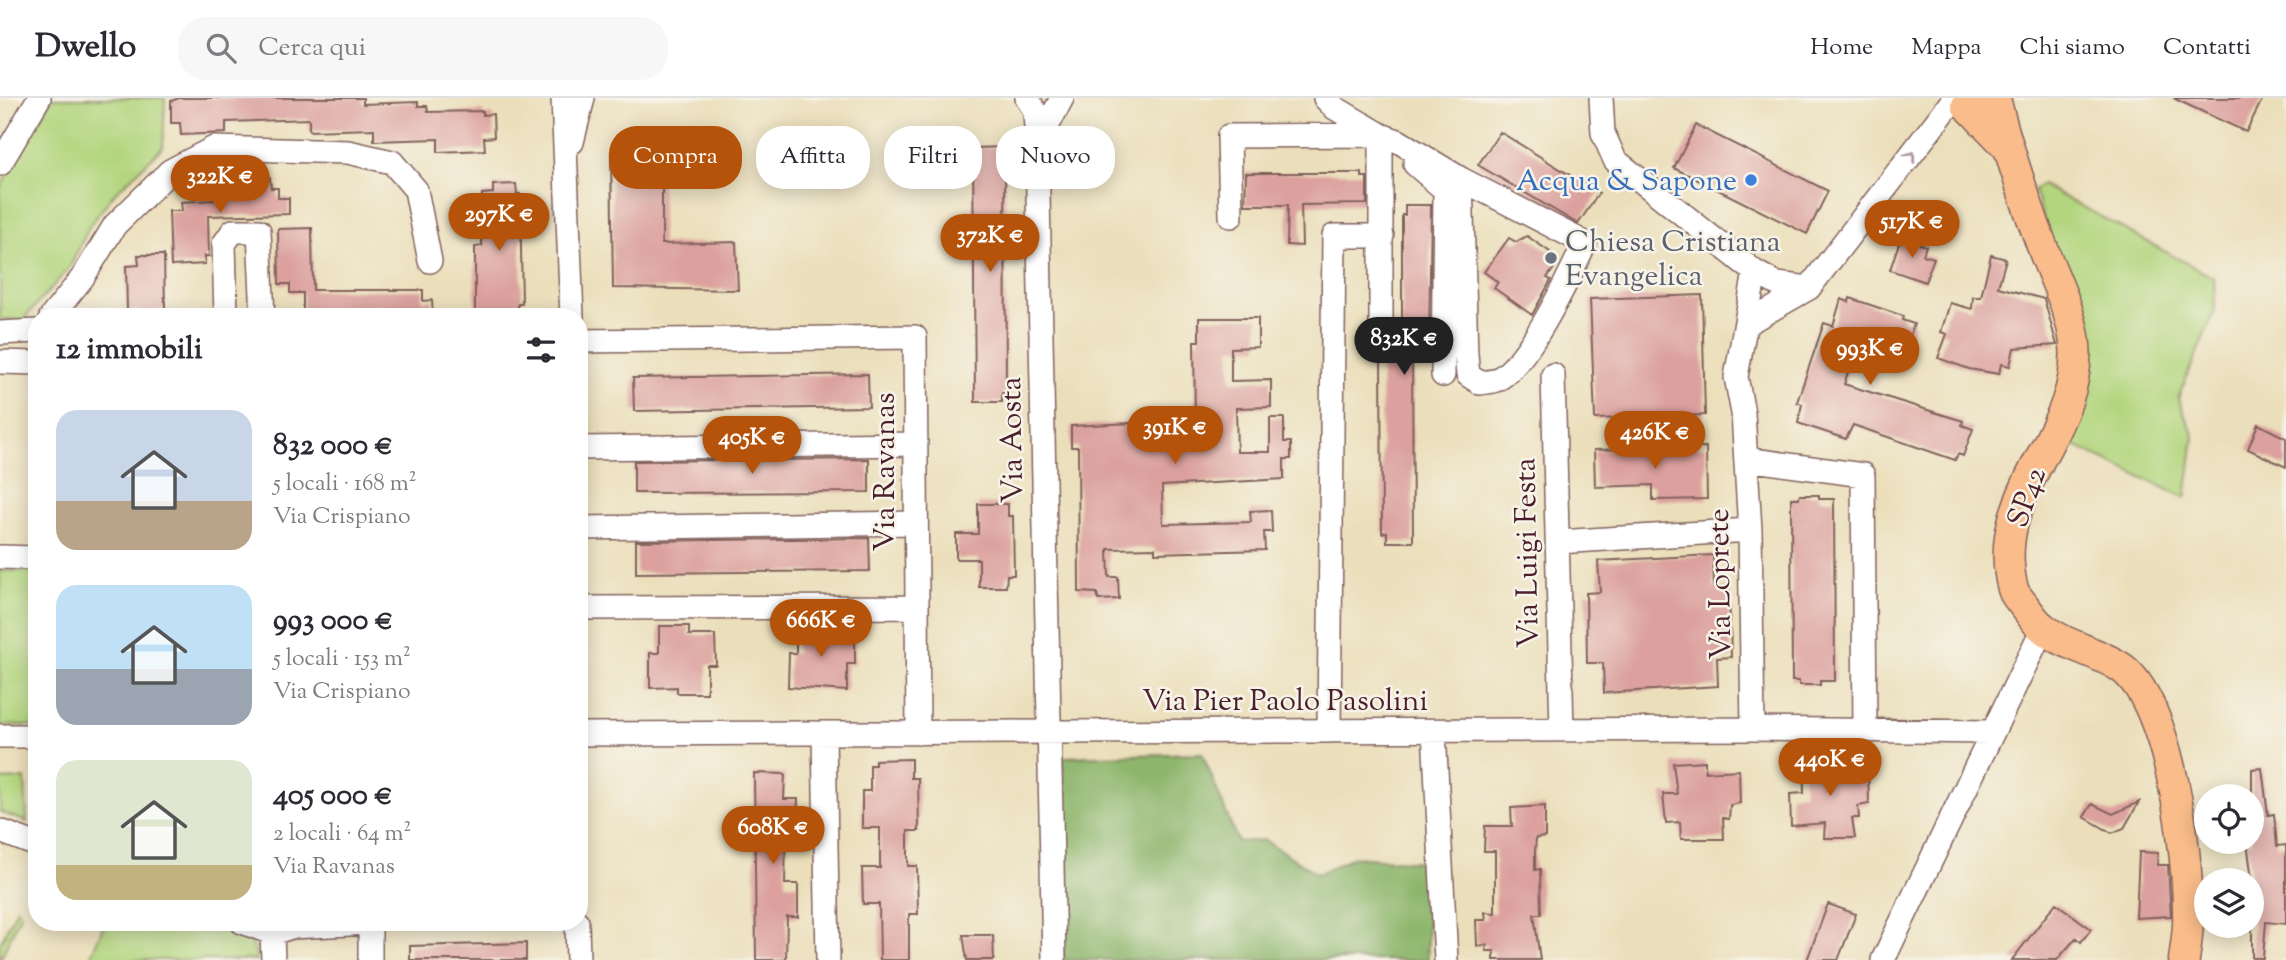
<!DOCTYPE html>
<html lang="it">
<meta charset="utf-8">
<style>
:root{--surface:#fff;--page:#f7f7f7;--text:#2b2b33;--muted:#7c7c81;--line:#e1e1e2;--accent:#b45309}
body{margin:0;font-family:"Sorts Mill Goudy",serif;background:var(--page);color:var(--text);height:100vh;display:flex;flex-direction:column;font-size:26px;white-space:nowrap}
*{box-sizing:border-box;margin:0}
p{font-size:23px;color:var(--muted)}
.icon{flex:none;width:38px;height:38px;fill:none;stroke:currentColor;stroke-width:2;stroke-linecap:round;stroke-linejoin:round}
.map{position:relative;flex:1;overflow:hidden}
.sheet{position:absolute;left:28px;top:210px;width:560px;height:623px;display:flex;flex-direction:column;background:var(--surface);border-radius:28px;box-shadow:0 4px 18px #0003}
.sheet>*{flex:none}
.top-card{position:absolute;left:609px;top:28px;width:665px;height:63px;display:flex;gap:14px}
.buttons{position:absolute;left:2194px;top:686px;display:grid;gap:14px}
.buttons a{display:grid;place-items:center;width:70px;height:70px;border-radius:50%;background:var(--surface);box-shadow:0 4px 18px #0003;font-size:35px}
.price{position:absolute;translate:-50% -60px;padding:0 16px;border-radius:24px;background:var(--accent);color:#fff;font-size:23px;line-height:46px;filter:drop-shadow(0 2px 4px #0008)}
.price::after{content:'';position:absolute;left:50%;top:42px;width:21px;height:16px;margin-left:-10px;background:inherit;clip-path:polygon(0 0,100% 0,50% 100%)}
.price.on{background:#222;color:#fff}
ul{padding:0;list-style:none}
li{display:flex;align-items:center;gap:21px;height:175px;padding:0 28px}
li span{display:grid;place-items:center;flex:none;width:196px;height:140px;border-radius:21px;color:#555}
li>.icon{margin-inline-start:auto}
span .icon{width:84px;height:84px;fill:#fffc;stroke-width:1}
li b{font-size:30px}
h2{display:flex;justify-content:space-between;align-items:center;height:84px;padding:0 28px;font-size:30px}
.chip{padding:0 24px;border-radius:28px;background:var(--surface);box-shadow:0 4px 18px #0003;font-size:24px;line-height:63px}
.chip.on{background:var(--accent);color:#fff}
header{display:flex;align-items:center;gap:42px;box-sizing:border-box;height:98px;padding:0 35px;background:var(--surface);border-bottom:2px solid var(--line)}
header strong{font-size:33px}
nav{display:flex;gap:38px;margin-inline-start:auto;font-size:24px}
.search{width:490px;height:63px;background:var(--page);display:flex;align-items:center;gap:18px;box-sizing:border-box;padding:0 24px;border-radius:28px;color:var(--muted);font-size:26px}
.map>svg:first-child{display:block}
.green{fill:#b2d57d;stroke:#7e7a54;stroke-width:2}
.forest{fill:#8db66c;stroke:#6c6a4c;stroke-width:2}
.building{fill:#dca19e}
.lines{fill:none;stroke-linecap:round;stroke-linejoin:round}
.minor-casing{stroke:#82625d;stroke-width:26}
.major-casing{stroke:#82625d;stroke-width:33}
.minor{stroke:#fff;stroke-width:23}
.major{stroke:#f9bc8a;stroke-width:30}
.oneway{stroke:#ae9aa0}
.shop-dot{fill:#3f7fe0;stroke:#f7f3e8;stroke-width:2.5}
.worship-dot{fill:#6b7280;stroke:#f7f3e8;stroke-width:2.5}
.labels{text-anchor:middle;stroke-width:5;stroke-linejoin:round;paint-order:stroke}
.shop-label{font-size:30px;fill:#366cbe;stroke:#f7f3e8;text-anchor:end}
.worship-label{font-size:30px;fill:#5b616d;stroke:#f7f3e8;text-anchor:start}
.street-label{font-size:30px;fill:#4a1f2b;stroke:#f7f3e8}
</style>
<header>
<strong>Dwello</strong>
<div class="search"><svg class="icon" aria-label="search" viewBox="0 0 24 24"><circle cx="10" cy="10" r="6"/><path d="M15 15l6 6"/></svg>Cerca qui</div>
<nav><a>Home</a><a>Mappa</a><a>Chi siamo</a><a>Contatti</a></nav>
</header>
<div class="map">
<svg width="2286" height="862" viewBox="0 0 2286 862">
<rect width="100%" height="100%" fill="#f7f3e8"/>
<filter id="ink" filterUnits="userSpaceOnUse"><feTurbulence type="fractalNoise" baseFrequency=".0143" numOctaves="2"/><feDisplacementMap in="SourceGraphic" scale="14" xChannelSelector="R" yChannelSelector="G"/><feConvolveMatrix kernelMatrix="1 2 1 2 8 2 1 2 1" color-interpolation-filters="sRGB"/></filter>
<filter id="wash" filterUnits="userSpaceOnUse"><feTurbulence type="fractalNoise" baseFrequency=".00686" numOctaves="4" result="noise"/><feDisplacementMap in="SourceGraphic" scale="28" xChannelSelector="R" yChannelSelector="G"/><feGaussianBlur stdDeviation="1.57" result="paint"/><feColorMatrix in="noise" values="0 0 0 0 0 0 0 0 0 0 0 0 0 0 0 0 0 1.4 0 .05"/><feComposite in="paint" operator="in"/></filter>
<g filter="url(#wash)">
<rect width="100%" height="100%" fill="#ebdfbb"/>
<!-- green -->
<path class="green" d="M52 0H165L163 49 114 96 90 127 70 169 23 222 0 221V90Z
M2042 87 2214 180 2215 212 2178 300 2194 339 2186 400 2062 342 2088 256 2034 92Z
M0 473H37V628L0 627Z
M25 681 27 724 0 714V682Z
M17 810 21 815 0 862V846Z
M105 824C137 824 258 814 256 862H89Z"/>
<!-- forest -->
<path class="forest" d="M1202 655 1238 744 1264 742 1318 776 1353 759 1422 764 1426 753 1428 862H1063V659Z"/>
<g id="blocks">
<!-- building -->
<path class="building" d="M179 0H363V6L418 4V8H427L428 14 483 13V17L493 16 494 39 484 40 485 52 438 54V41L374 43V31L309 33V21L226 24V35L181 37 180 25H171V3Z
M2173 0H2263L2246 34Z
M1696 27 1828 93 1807 136 1674 70Z
M1500 34 1599 95 1578 126 1478 67Z
M1005 49 1006 295H1002V304H975L973 50Z
M662 52V146L736 144 738 192 613 190 611 54Z
M1246 75H1362V79H1367V106L1301 107 1302 148 1287 147 1288 107H1245Z
M270 79 271 90H278V100H289V116L208 118 209 158H205V166L171 168 169 113H182L181 104 214 102V90H223V80Z
M516 86 517 96H520L522 206H518V215L475 216V149L482 148V96L493 95V87Z
M1405 107H1431L1429 243H1412L1413 444H1387V434L1382 435 1381 253H1385V243H1402V117H1405Z
M312 130 313 192H423V203L432 202 433 219H303V195H290V186H279L278 131Z
M1527 138 1550 154 1546 159 1557 166 1547 180 1551 182 1532 217 1494 190 1498 184 1484 174 1509 140 1516 144Z
M1901 139 1926 148 1923 157 1934 160 1925 184 1890 172Z
M138 157H164L165 211H161V219H139V212L127 213 126 168 139 167Z
M1991 157 2006 161 1998 189 2044 201 2057 247 2014 250 2010 268 2001 266 1999 276 1969 271 1938 260 1947 236 1941 234 1950 205 1972 211 1973 199H1981Z
M1702 197 1705 317 1595 321 1590 201Z
M1850 200 1903 218 1902 222 1914 226 1904 253 1896 250 1895 253 1859 242 1844 286 1963 323 1962 327 1973 331 1963 358 1958 356 1955 362 1853 327 1846 341 1798 325 1802 306 1797 304 1824 225 1833 228 1841 201 1849 204Z
M1199 220H1258V249L1231 250V283L1271 282V309L1236 310 1237 354H1270V320H1284V344H1291V361H1284V381L1162 388 1163 426 1251 424 1250 413 1271 412 1272 434H1264L1265 452 1155 455V450L1108 451 1109 479H1118L1119 501 1098 502 1097 495 1079 494 1078 349H1071V328L1195 322 1194 243H1199Z
M868 276 869 309 634 313 633 280Z
M2258 326 2286 340V369L2248 351Z
M1706 349 1707 401 1653 402V387L1595 389 1594 352Z
M869 361V394L634 395V363Z
M1800 397H1819V401H1834L1835 583H1820V587H1799V583H1792L1791 400H1799Z
M978 406H1008V418H1013L1014 477H1007L1006 489H979V461H956V436H978Z
M869 440 870 473 636 475V443Z
M1713 457 1714 490H1729L1731 559 1717 560 1718 588 1604 595 1603 565H1587L1586 495 1600 494 1598 463Z
M796 526H827V535L855 536V566H847V593L788 589 789 555H796Z
M659 528H689V537H715L716 567H707V595H677V589L650 590V555H659Z
M911 661V680H918L919 733H908V768H917L918 816H909V862H880L879 806H863L862 770H880V730H862V693H870V667H875V662Z
M1836 662V673L1868 671 1869 706 1858 708 1859 720H1852L1855 740H1824L1825 725 1791 728 1790 696 1804 695 1803 663Z
M1705 663V674L1739 672 1740 705 1730 707 1729 721 1723 720 1724 741H1681L1680 724 1666 725 1663 696H1677L1673 665Z
M2262 670 2268 717 2274 716 2277 748 2286 747V826L2266 824 2263 860H2252V782L2247 744H2252V671Z
M754 675 785 676 784 701H798L797 735H786L785 786H798V819H787L786 862H756Z
M2139 704 2124 730 2112 735 2084 719 2092 706 2113 716Z
M1545 708V739L1536 740 1535 755V772L1540 771 1541 816H1534L1540 862H1494V853H1486L1487 847 1477 848 1476 822H1486L1485 814 1495 815V753H1484L1485 728H1512L1511 710Z
M2139 754 2158 755 2157 767H2168L2171 818 2136 820Z
M2056 805 2091 831 2081 844 2076 840 2057 862H2012Z
M1828 806 1856 816 1838 862H1807Z
M963 837H993L994 862H967Z
M526 845V862H410V848Z"/>
</g>
</g>
<g filter="url(#ink)">
<use href="#blocks" fill-opacity="0" stroke="#82625d" stroke-width="2"/>
<g class="lines">
<defs>
<path id="minor" d="M563 0 572 219
M1027 0 1035 13 1037 48 1054 862
M1325 0 1335 10 1381 37 1398 43 1461 81 1585 145C1570 177 1527 269 1496 282 1492 284 1485 284 1480 285L1468 277 1466 256 1461 81
M1601 0 1603 35 1615 62 1755 174 1777 186 1809 190
M572 44 583 0
M1037 48 1062 0
M0 66 39 0
M1415 66 1445 92 1443 277
M1231 118 1229 38 1381 37V226
M51 219 83 179 115 127 170 73 214 50 348 54 392 64 416 92 430 163
M226 219 224 146 233 133H259L263 219
M1746 226 1809 190 1953 2
M0 235 37 233
M579 243 915 239 918 635
M0 264 37 265
M1553 277 1562 632
M579 350 916 346
M1746 361 1863 377 1865 632
M579 430 916 425
M1558 444 1750 432
M0 459 37 460
M579 510 917 509
M1753 631 1750 432 1743 315 1736 279 1755 174
M1329 633 1334 138H1382
M1434 633 1446 862
M824 635 828 862
M579 636 1753 631 1991 634
M0 638H37
M0 733 37 747
M242 824 272 835 273 862
M577 824 578 862
M272 835 291 829 370 825
M370 862V824
M1883 862 2043 530"/>
<path id="major" d="M1995 0C2008 53 2026 105 2045 156 2056 185 2072 215 2075 246 2083 336 1987 395 2013 491 2015 498 2021 503 2025 509 2030 515 2035 524 2042 529 2062 547 2099 554 2122 570 2170 606 2188 755 2188 815 2189 830 2186 846 2184 862
M1967 7 2006 47"/>
</defs>
<!-- minor casing -->
<use href="#minor" class="minor-casing"/>
<!-- major casing -->
<use href="#major" class="major-casing"/>
<!-- minor -->
<use href="#minor" class="minor"/>
<!-- major -->
<use href="#major" class="major"/>
</g>
<!-- one-way arrows -->
<defs><path id="oneway-chevron" d="M-2-3.5L2.5 0L-2 3.5" fill="none" stroke-width="1.6" stroke-linecap="round" stroke-linejoin="round" transform="scale(1.75)"/></defs>
<use class="oneway" href="#oneway-chevron" transform="translate(1911 58) rotate(-53)"/>
</g>
<!-- markers -->
<circle class="shop-dot" cx="1751" cy="82" r="7"/>
<circle class="worship-dot" cx="1551" cy="160" r="7"/>
<g class="labels">
<!-- shop labels -->
<g class="shop-label">
<text x="1737" y="92">Acqua &amp; Sapone</text>
</g>
<!-- worship labels -->
<g class="worship-label">
<text x="1565" y="153">Chiesa Cristiana<tspan x="1565" dy="34">Evangelica</tspan></text>
</g>
<!-- street labels -->
<g class="street-label">
<text transform="translate(1011 342) rotate(-91)" y="10">Via Aosta</text>
<text transform="translate(884 374) rotate(-90)" y="10">Via Ravanas</text>
<text transform="translate(2026 399) rotate(-70)" y="10">SP42</text>
<text transform="translate(1526 455) rotate(-91)" y="10">Via Luigi Festa</text>
<text transform="translate(1719 486) rotate(-91)" y="10">Via Loprete</text>
<text x="1285" y="612">Via Pier Paolo Pasolini</text>
</g>
</g>
</svg>
<div class="buttons">
<a><svg class="icon" aria-label="locate" viewBox="0 0 24 24"><circle cx="12" cy="12" r="6"/><path d="M12 2v4M12 18v4M2 12h4M18 12h4"/></svg></a>
<a><svg class="icon" aria-label="layers" viewBox="0 0 24 24"><path d="M12 4l9 5-9 5-9-5zM3 14l9 5 9-5"/></svg></a>
</div>
<b class="price" style="left:220px;top:117px">322K €</b>
<b class="price" style="left:499px;top:155px">297K €</b>
<b class="price" style="left:1912px;top:162px">517K €</b>
<b class="price" style="left:990px;top:176px">372K €</b>
<b class="price on" style="left:1404px;top:279px">832K €</b>
<b class="price" style="left:1870px;top:289px">993K €</b>
<b class="price" style="left:1175px;top:368px">391K €</b>
<b class="price" style="left:1655px;top:373px">426K €</b>
<b class="price" style="left:752px;top:378px">405K €</b>
<b class="price" style="left:821px;top:561px">666K €</b>
<b class="price" style="left:1830px;top:700px">440K €</b>
<b class="price" style="left:773px;top:768px">608K €</b>
<div class="top-card">
<a class="chip on">Compra</a>
<a class="chip">Affitta</a>
<a class="chip">Filtri</a>
<a class="chip">Nuovo</a>
</div>
<section class="sheet">
<h2>12 immobili<svg class="icon" aria-label="filters" viewBox="0 0 24 24"><path d="M4 7h16M4 17h16"/><circle cx="9" cy="7" r="2"/><circle cx="15" cy="17" r="2"/></svg></h2>
<ul>
<li><span style="background:linear-gradient(#c9d6e8 65%,#b9a48a 0)"><svg class="icon" aria-label="home" viewBox="0 0 24 24"><path d="M3 11l9-7 9 7M6 9v11h12V9"/></svg></span><div><b>832 000 €</b><p>5 locali · 168 m²</p><p>Via Crispiano</p></div></li>
<li><span style="background:linear-gradient(#bfe0f5 60%,#9aa5b1 0)"><svg class="icon" aria-label="home" viewBox="0 0 24 24"><path d="M3 11l9-7 9 7M6 9v11h12V9"/></svg></span><div><b>993 000 €</b><p>5 locali · 153 m²</p><p>Via Crispiano</p></div></li>
<li><span style="background:linear-gradient(#dfe7d0 75%,#c2b280 0)"><svg class="icon" aria-label="home" viewBox="0 0 24 24"><path d="M3 11l9-7 9 7M6 9v11h12V9"/></svg></span><div><b>405 000 €</b><p>2 locali · 64 m²</p><p>Via Ravanas</p></div></li>
</ul>
</section>
</div>
